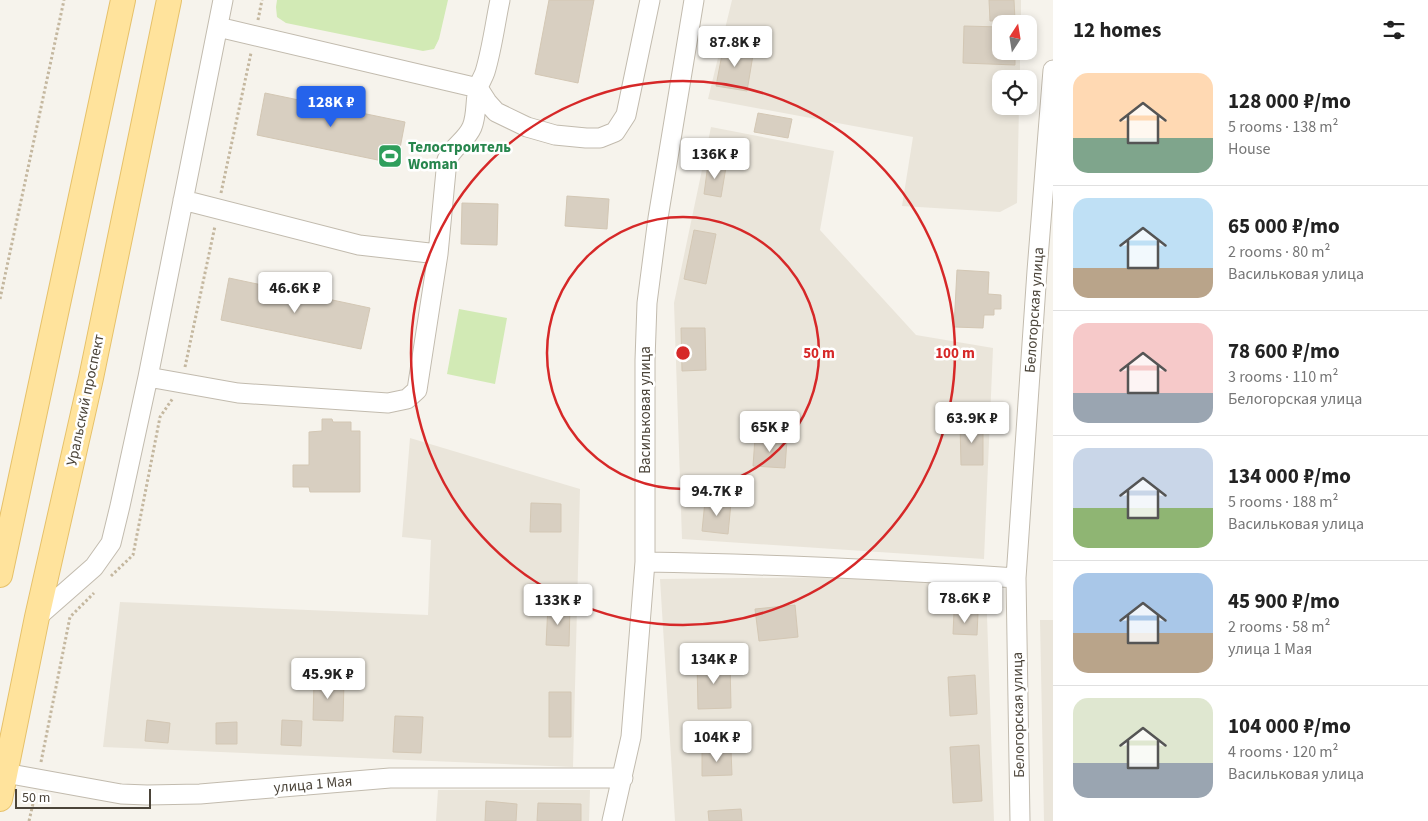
<!DOCTYPE html>
<meta charset="utf-8">
<style>
:root{--surface:#fff;--page:#f6f6f6;--text:#222;--muted:#767676;--line:#e0e0e0;--accent:#2563eb}
body{margin:0;font-family:"Source Sans 3",sans-serif;background:var(--page);color:var(--text);height:100vh;display:flex;flex-direction:column;font-size:19px;white-space:nowrap}
*{box-sizing:border-box;margin:0}
p{font-size:16px;color:var(--muted)}
.icon{flex:none;width:28px;height:28px;fill:none;stroke:currentColor;stroke-width:2;stroke-linecap:round;stroke-linejoin:round}
.map{position:relative;flex:1;overflow:hidden}
.details{display:flex;flex-direction:column;background:var(--surface);width:375px}
.details>*{flex:none}
.needle{width:32px;rotate:12deg}
.tools{position:absolute;left:992px;top:15px;display:grid;gap:10px}
.tools a{display:grid;place-items:center;width:45px;height:45px;border-radius:10px;background:var(--surface);box-shadow:0 2px 8px #0003;font-size:25px}
.scale{position:absolute;left:15px;bottom:12px;width:136px;box-sizing:border-box;padding-left:5px;border:2px solid #4b4439;border-top:0;font-size:14px;line-height:18px;white-space:nowrap;color:#4b4439;-webkit-text-stroke:4px #fff;paint-order:stroke}
.price{position:absolute;translate:-50% -42px;padding:0 11px;border-radius:5px;background:#fff;color:#222;font-size:16px;line-height:32px;filter:drop-shadow(0 1px 2px #0008)}
.price::after{content:'';position:absolute;left:50%;top:30px;width:15px;height:11px;margin-left:-8px;background:inherit;clip-path:polygon(0 0,100% 0,50% 100%)}
.price.active{background:var(--accent);color:#fff}
ul{padding:0;list-style:none}
li{display:flex;align-items:center;gap:15px;height:125px;padding:0 20px}
li+li{border-top:1px solid var(--line)}
li span{display:grid;place-items:center;flex:none;width:140px;height:100px;border-radius:15px;color:#555}
li>.icon{margin-inline-start:auto}
span .icon{width:60px;height:60px;fill:#fffc;stroke-width:1}
li b{font-size:21px}
h2{display:flex;justify-content:space-between;align-items:center;height:60px;padding:0 20px;font-size:21px}
main{display:flex;flex:1;min-height:0}
.map>svg:first-child{display:block}
.residential{fill:#eae5da}
.green{fill:#d2eab5}
.building{fill:#d8cfc1;stroke:#d3c7b4}
.lines{fill:none;stroke-linecap:round;stroke-linejoin:round}
.minor-casing{stroke:#c2bbae;stroke-width:21}
.major-casing{stroke:#e6c16a;stroke-width:26}
.path{stroke:#c4b79f;stroke-width:3;stroke-dasharray:2.5 2.5;stroke-linecap:butt}
.minor{stroke:#fff;stroke-width:19}
.major{stroke:#ffe39c;stroke-width:24}
.ring{fill:none;stroke:#d62828;stroke-width:2.5}
.labels{text-anchor:middle;stroke-width:5;stroke-linejoin:round;paint-order:stroke}
.leisure-label{font-size:15px;font-weight:bold;fill:#27864d;stroke:#fff;text-anchor:start}
.street-label{font-size:15px;fill:#4b4439;stroke:#fff}
.centre{fill:#d62828;stroke:#fff;stroke-width:2.5}
.ring-label{font-size:15px;text-anchor:middle;font-weight:bold;fill:#d62828;stroke:#fff;stroke-width:5;stroke-linejoin:round;paint-order:stroke}
</style>
<main>
<div class="map">
<svg width="1053" height="821" viewBox="0 0 1053 821">
<rect width="100%" height="100%" fill="#f6f3ec"/>
<!-- residential -->
<path class="residential" d="M732 0H1021V24H1001V51H1020V79H1001V106H1019L1017 203 1000 212 902 206 913 137 708 99Z
M711 127 834 151 820 230 916 335 993 348 984 559 682 539 674 303Z
M410 438 580 489 573 767 103 747 120 602 428 615 431 540 402 537Z
M842 577 986 586 994 821H675L660 579Z
M1040 620H1053V821H1044Z
M438 790H590L589 821H436Z"/>
<!-- green -->
<path class="green" d="M277 0H448L439 39 434 49 423 51 286 23 277 17 276 7Z
M459 309 507 318 495 384 447 374Z"/>
<!-- building -->
<path class="building" d="M549 0H594L578 83 535 74Z
M989 0H1014L1015 20 990 21Z
M964 26 1001 27V51H1015V65L963 63Z
M724 44 754 49 747 91 716 86Z
M265 93 405 122 397 164 257 135Z
M758 113 792 119 788 138 754 132Z
M708 164 726 167 721 197 704 194Z
M567 196 609 199 607 229 565 226Z
M462 203 498 204 497 245 461 244Z
M694 230 716 234 706 284 684 279Z
M957 270 989 272 988 294 1001 295V309H994V315H984L983 328 954 327Z
M229 278 370 308 361 349 221 320Z
M681 328H705L706 370 682 371Z
M322 419H332L333 422H351V431H360V492H310L309 487H293V465H309V432L322 431Z
M960 424H983V465H961Z
M755 438 787 440 785 468 753 466Z
M705 501 731 503 728 534 702 531Z
M531 503 561 504V532H530Z
M548 605 570 606 569 646 546 645Z
M795 605 798 637 759 641 755 609Z
M954 612 978 613 977 635 953 634Z
M697 661H730L731 708 698 709Z
M975 675 977 714 950 716 948 677Z
M314 680 344 681 343 721 313 720Z
M549 692H571V737H549Z
M395 716 423 717 421 753 393 752Z
M147 720 170 723 168 743 145 741Z
M282 720 302 721 301 746 281 745Z
M237 722V744H216V723Z
M979 745 982 801 953 803 950 747Z
M731 750 732 775 702 776V752Z
M486 801 517 804 516 821H485Z
M538 803 581 804V821H537Z
M741 809 742 821H709L708 811Z"/>
<g class="lines">
<defs>
<path id="minor" d="M218 27 478 88 487 102 496 112 527 127 555 135 586 138H600L615 132 626 115 650 0
M183 200 359 245 438 254
M148 377 238 393 388 403 407 399 417 390 438 254 447 160C453 146 466 141 472 127 477 115 475 102 478 89 479 83 483 78 485 72 492 49 495 24 500 0
M645 562C769 564 892 570 1016 578
M37 617 94 567 111 543 120 506 148 377 223 0
M5 773 121 794 147 795 200 794 390 778H623
M612 821 631 737 645 562V360L647 303 658 218 694 0
M1020 821 1016 578 1037 271 1053 70"/>
<path id="major" d="M0 575 123 0
M0 799 37 617 91 378 169 0"/>
</defs>
<!-- minor casing -->
<use href="#minor" class="minor-casing"/>
<!-- major casing -->
<use href="#major" class="major-casing"/>
<!-- path -->
<path class="path" d="M258 20 262 0
M221 193 251 53
M0 299 64 0
M185 367 215 226
M111 576 133 555 160 417 173 398
M41 762 70 617 94 593
M29 821 35 795"/>
<!-- minor -->
<use href="#minor" class="minor"/>
<!-- major -->
<use href="#major" class="major"/>
</g>
<!-- distance rings -->
<g class="ring">
<circle cx="683" cy="353" r="136"/>
<circle cx="683" cy="353" r="272"/>
</g>
<!-- icons -->
<defs>
<symbol id="stadium-square" viewBox="-11 -11 22 22"><rect x="-9" y="-9" width="18" height="18" rx="4" fill="#2e9e5b" stroke="#fff"/><path d="M0-5a6.5 5 0 1 0 0 10a6.5 5 0 1 0 0-10ZM-3.5-1.8h7v3.6h-7Z" fill="#fff"/></symbol>
</defs>
<g fill-rule="evenodd">
<use href="#stadium-square" x="376" y="142" width="28" height="28"/>
</g>
<g class="labels">
<!-- leisure labels -->
<g class="leisure-label">
<text x="408" y="152">Телостроитель<tspan x="408" dy="17">Woman</tspan></text>
</g>
<!-- street labels -->
<g class="street-label">
<text transform="translate(1034 310) rotate(-86)" y="5">Белогорская улица</text>
<text transform="translate(85 400) rotate(-78)" y="5">Уральский проспект</text>
<text transform="translate(645 410) rotate(-90)" y="5">Васильковая улица</text>
<text transform="translate(1018 715) rotate(-91)" y="5">Белогорская улица</text>
<text transform="translate(313 784) rotate(-5)" y="5">улица 1 Мая</text>
</g>
</g>
<circle cx="683" cy="353" r="8" class="centre"/>
<g class="ring-label">
<text x="819" y="358">50 m</text>
<text x="955" y="358">100 m</text>
</g>
</svg>
<div class="tools">
<a><svg class="needle" viewBox="-14 -14 28 28"><path d="M0-13l5 13h-10z" fill="#e53935"/><path d="M0 13l5-13h-10z" fill="#767676"/></svg></a>
<a><svg class="icon" aria-label="locate" viewBox="0 0 24 24"><circle cx="12" cy="12" r="6"/><path d="M12 2v4M12 18v4M2 12h4M18 12h4"/></svg></a>
</div>
<div class="scale">50 m</div>
<b class="price" style="left:735px;top:68px">87.8K ₽</b>
<b class="price active" style="left:331px;top:128px">128K ₽</b>
<b class="price" style="left:715px;top:180px">136K ₽</b>
<b class="price" style="left:295px;top:314px">46.6K ₽</b>
<b class="price" style="left:972px;top:444px">63.9K ₽</b>
<b class="price" style="left:770px;top:453px">65K ₽</b>
<b class="price" style="left:717px;top:517px">94.7K ₽</b>
<b class="price" style="left:965px;top:624px">78.6K ₽</b>
<b class="price" style="left:558px;top:626px">133K ₽</b>
<b class="price" style="left:714px;top:685px">134K ₽</b>
<b class="price" style="left:328px;top:700px">45.9K ₽</b>
<b class="price" style="left:717px;top:763px">104K ₽</b>
</div>
<section class="details">
<h2>12 homes<svg class="icon" aria-label="filters" viewBox="0 0 24 24"><path d="M4 7h16M4 17h16"/><circle cx="9" cy="7" r="2"/><circle cx="15" cy="17" r="2"/></svg></h2>
<ul>
<li><span style="background:linear-gradient(#ffd9b3 65%,#7fa58c 0)"><svg class="icon" aria-label="home" viewBox="0 0 24 24"><path d="M3 11l9-7 9 7M6 9v11h12V9"/></svg></span><div><b>128 000 ₽/mo</b><p>5 rooms · 138 m²</p><p>House</p></div></li>
<li><span style="background:linear-gradient(#bfe0f5 70%,#b9a48a 0)"><svg class="icon" aria-label="home" viewBox="0 0 24 24"><path d="M3 11l9-7 9 7M6 9v11h12V9"/></svg></span><div><b>65 000 ₽/mo</b><p>2 rooms · 80 m²</p><p>Васильковая улица</p></div></li>
<li><span style="background:linear-gradient(#f6c9c9 70%,#9aa5b1 0)"><svg class="icon" aria-label="home" viewBox="0 0 24 24"><path d="M3 11l9-7 9 7M6 9v11h12V9"/></svg></span><div><b>78 600 ₽/mo</b><p>3 rooms · 110 m²</p><p>Белогорская улица</p></div></li>
<li><span style="background:linear-gradient(#c9d6e8 60%,#8fb573 0)"><svg class="icon" aria-label="home" viewBox="0 0 24 24"><path d="M3 11l9-7 9 7M6 9v11h12V9"/></svg></span><div><b>134 000 ₽/mo</b><p>5 rooms · 188 m²</p><p>Васильковая улица</p></div></li>
<li><span style="background:linear-gradient(#a9c7e8 60%,#b9a48a 0)"><svg class="icon" aria-label="home" viewBox="0 0 24 24"><path d="M3 11l9-7 9 7M6 9v11h12V9"/></svg></span><div><b>45 900 ₽/mo</b><p>2 rooms · 58 m²</p><p>улица 1 Мая</p></div></li>
<li><span style="background:linear-gradient(#dfe7d0 65%,#9aa5b1 0)"><svg class="icon" aria-label="home" viewBox="0 0 24 24"><path d="M3 11l9-7 9 7M6 9v11h12V9"/></svg></span><div><b>104 000 ₽/mo</b><p>4 rooms · 120 m²</p><p>Васильковая улица</p></div></li>
</ul>
</section>
</main>
